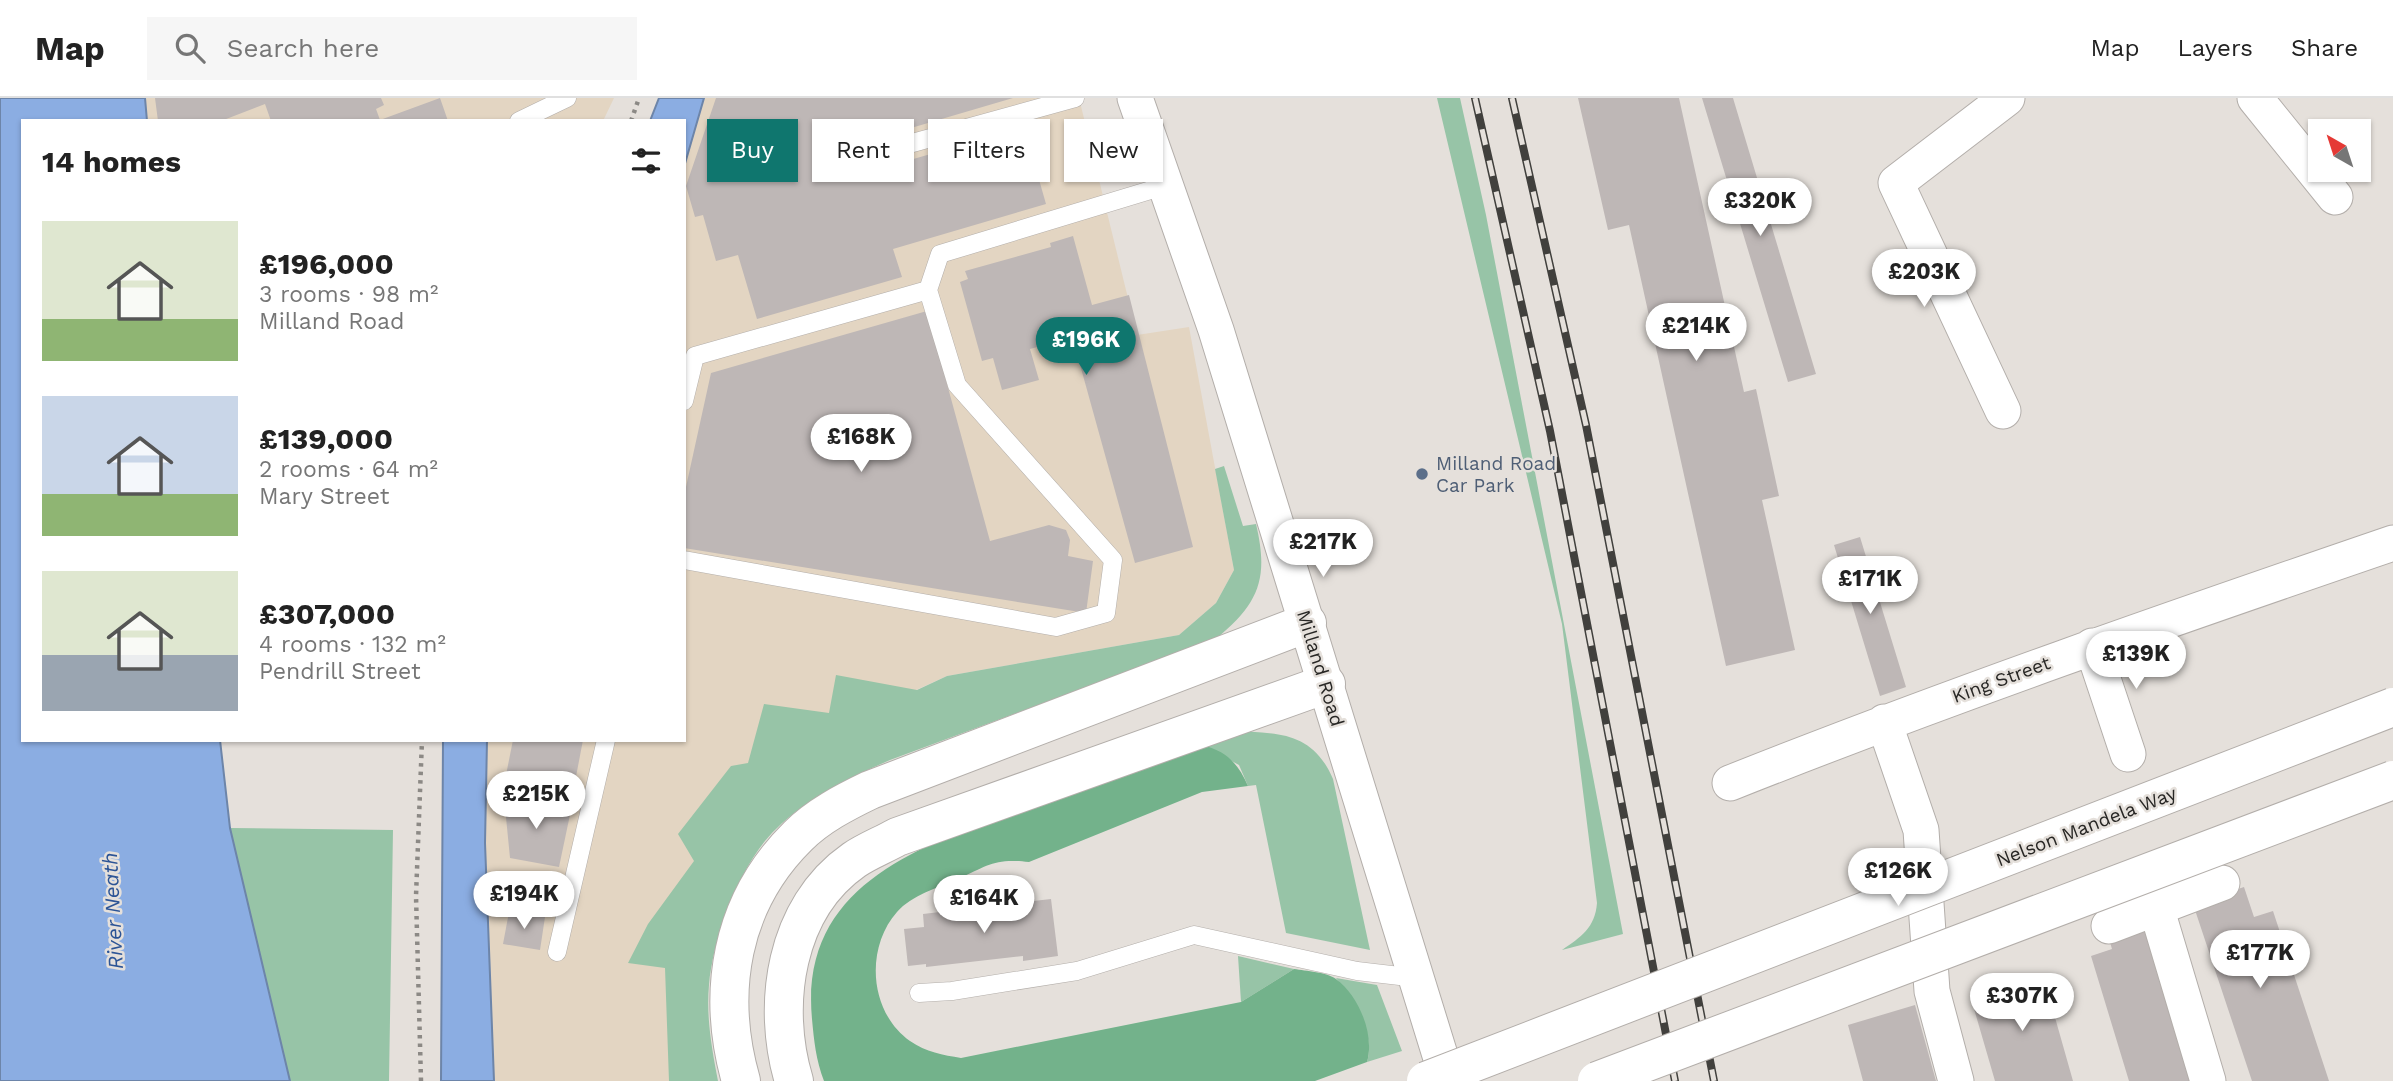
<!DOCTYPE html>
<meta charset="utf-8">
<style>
:root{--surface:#fff;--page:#f6f6f6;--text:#222;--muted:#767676;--line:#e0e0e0;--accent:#0f766e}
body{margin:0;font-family:"Work Sans",sans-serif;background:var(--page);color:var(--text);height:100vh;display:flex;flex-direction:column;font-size:26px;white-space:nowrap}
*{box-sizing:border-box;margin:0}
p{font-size:23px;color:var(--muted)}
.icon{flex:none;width:38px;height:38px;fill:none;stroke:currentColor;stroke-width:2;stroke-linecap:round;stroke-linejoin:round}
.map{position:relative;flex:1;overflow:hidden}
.details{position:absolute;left:21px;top:21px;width:665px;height:623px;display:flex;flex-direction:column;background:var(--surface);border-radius:0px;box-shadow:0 2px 5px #0004}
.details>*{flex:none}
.top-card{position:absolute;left:707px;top:21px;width:665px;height:63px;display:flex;gap:14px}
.needle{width:46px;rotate:321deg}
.fabs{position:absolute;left:2308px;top:21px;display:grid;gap:14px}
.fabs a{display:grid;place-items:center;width:63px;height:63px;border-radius:0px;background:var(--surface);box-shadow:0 2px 5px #0004;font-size:35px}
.price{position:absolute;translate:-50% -60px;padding:0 16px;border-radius:24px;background:#fff;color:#222;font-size:23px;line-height:46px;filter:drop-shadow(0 2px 4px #0008)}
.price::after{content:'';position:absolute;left:50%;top:42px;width:21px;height:16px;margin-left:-10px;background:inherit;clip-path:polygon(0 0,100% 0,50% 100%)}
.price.active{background:var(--accent);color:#fff}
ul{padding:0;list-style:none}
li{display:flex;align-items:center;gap:21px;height:175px;padding:0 21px}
li span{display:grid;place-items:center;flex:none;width:196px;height:140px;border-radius:0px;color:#555}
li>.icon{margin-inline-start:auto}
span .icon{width:84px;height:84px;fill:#fffc;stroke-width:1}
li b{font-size:30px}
h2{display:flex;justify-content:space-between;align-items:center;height:84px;padding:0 21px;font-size:30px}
.tag{padding:0 24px;border-radius:0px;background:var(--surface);box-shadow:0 2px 5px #0004;font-size:24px;line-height:63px}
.tag.active{background:var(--accent);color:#fff}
header{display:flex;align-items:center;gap:42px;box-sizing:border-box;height:98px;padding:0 35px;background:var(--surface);border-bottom:2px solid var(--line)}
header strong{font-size:33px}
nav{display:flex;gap:38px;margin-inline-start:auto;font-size:24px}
.search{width:490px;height:63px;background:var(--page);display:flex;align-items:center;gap:18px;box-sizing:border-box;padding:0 24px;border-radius:0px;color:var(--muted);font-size:26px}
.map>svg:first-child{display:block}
.industrial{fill:#e3d5c2}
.green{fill:#97c4a7}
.forest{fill:#73b28b}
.water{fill:#8bade2;stroke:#6d85a9;stroke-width:2}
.building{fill:#beb7b6}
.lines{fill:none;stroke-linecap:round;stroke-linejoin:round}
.service-casing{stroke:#b3aeaa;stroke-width:19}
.minor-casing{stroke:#b3aeaa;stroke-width:37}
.primary-casing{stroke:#b3aeaa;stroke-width:40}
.path{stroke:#8c8985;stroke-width:4.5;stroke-dasharray:3.5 5;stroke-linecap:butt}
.service{stroke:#fff;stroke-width:18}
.minor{stroke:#fff;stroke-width:35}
.primary{stroke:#fff;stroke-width:38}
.rail-casing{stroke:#41403d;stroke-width:8}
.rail{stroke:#e5e0db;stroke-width:5;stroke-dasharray:16;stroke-linecap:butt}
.primary-bridge-casing{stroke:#b3aeaa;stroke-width:40;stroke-linecap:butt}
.primary-bridge{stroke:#fff;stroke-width:38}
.service-dot{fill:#5c6f8a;stroke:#e5e0db;stroke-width:2.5}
.labels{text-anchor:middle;stroke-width:5;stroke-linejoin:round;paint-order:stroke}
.service-label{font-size:19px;fill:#4e5e75;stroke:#e5e0db;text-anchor:start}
.street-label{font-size:19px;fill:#282725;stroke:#e5e0db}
.water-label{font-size:21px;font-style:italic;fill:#2c5496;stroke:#e5e0db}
</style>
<header>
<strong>Map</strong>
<div class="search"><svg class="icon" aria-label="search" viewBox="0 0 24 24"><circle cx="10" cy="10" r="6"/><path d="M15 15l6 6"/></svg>Search here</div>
<nav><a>Map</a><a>Layers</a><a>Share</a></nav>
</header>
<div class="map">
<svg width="2393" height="983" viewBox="0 0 2393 983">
<rect width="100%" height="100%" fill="#e5e0db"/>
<!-- industrial -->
<path class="industrial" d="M145 0H614L603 23H147Z
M704 0H1079L1137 237 1189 229 1234 472 1216 505 1179 537 947 578 758 663 664 846 670 925 669 983H494L485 745 487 642H684V69Z"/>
<!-- green -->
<path class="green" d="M1437 0H1460L1486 117 1623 836 1562 852C1581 839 1595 830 1597 805L1562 526Z
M1224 368 1243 428 1256 426C1269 481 1259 505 1216 541L890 662C849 680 809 699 776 731 741 764 713 839 709 887 706 919 712 952 718 983H669L665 870 628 865 648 826 694 763 678 736 731 668 748 665 764 606 829 615 836 577 917 592 947 578 1179 537 1216 505 1234 472 1215 371Z
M1229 633C1276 635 1312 632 1333 681L1370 852 1286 835 1256 687 1248 688 1239 667 1202 647Z
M230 730 393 732 389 983H290Z
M1238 858 1294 871 1241 904Z
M1336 880 1377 887 1402 953 1367 964C1376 935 1353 902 1336 880Z"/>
<!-- forest -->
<path class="forest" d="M1202 647C1226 653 1238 665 1248 688L1202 694 1029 764C995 760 988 767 958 781 937 790 912 797 897 814 865 850 869 914 910 943 926 954 943 957 961 960L1241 904 1294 871C1306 873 1327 874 1336 881 1359 898 1375 937 1367 964L1315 983H824C816 962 814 943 812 921 799 783 926 746 1031 708 1088 688 1145 667 1202 647Z"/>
<!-- water -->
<path class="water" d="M0 0H145L147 23H23V642H220L230 730 290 983H0Z
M659 0H704L684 69V23H650Z
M443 642H487L485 745 494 983H441Z"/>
<!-- building -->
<path class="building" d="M155 0H381L384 7 376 11 380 22 440 0 448 23H271L265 6 221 23H158Z
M716 0H1013L894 35 898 49 903 64 1024 29 1046 106 893 151 902 179 757 221 738 157 716 163 703 117 695 119 686 88Z
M1578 0H1679L1744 294 1756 291 1779 398 1762 402 1795 552 1726 568 1629 127 1608 132Z
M1702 0H1733L1816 276 1788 284Z
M1073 138 1092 207 1129 197 1193 449 1135 465 1074 245 1080 244 1078 238 1030 251 1039 282 1002 292 993 260 982 263 960 184 968 181 965 173 1051 149 1050 145Z
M927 213 990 443 1049 427 1066 432 1070 442 1068 458 1093 463 1086 515 684 450V398L711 275Z
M1860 439 1906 589 1880 598 1834 447Z
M513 642H583L570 710 502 697Z
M504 699 571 712 559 769 510 760Z
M2244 789 2254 819 2273 813 2329 983H2252L2193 806Z
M1051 801 1058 858 1023 863V858L926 869V866L908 868 904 831 924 829 923 816Z
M509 814 545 819 540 852 503 846Z
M2154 827 2203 983H2129L2091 858 2112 851 2109 841Z
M2043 877 2073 983H1995L1970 897Z
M1915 907 1936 983H1863L1848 927Z"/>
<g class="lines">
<defs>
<path id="service" d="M519 23 567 0
M898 49 1075 0
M684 303 695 258 928 192
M684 462 1056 529 1106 515 1113 462 957 287 928 192 940 156 1164 88
M557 854 606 642
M919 895 952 893 1077 873 1194 837 1357 873 1417 880"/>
<path id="minor" d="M1135 0 1216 232 1448 983
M2255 0 2335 99
M2003 313 1896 85 2007 0
M2092 548 2128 656
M1884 624 1921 732 1932 893 1956 983
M1730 685C1949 598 2171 521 2393 445
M2156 809 2208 983
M2109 828 2222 785"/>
<path id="primary" d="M741 983C716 895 730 805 798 738 818 718 845 704 870 692L1307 525
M794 983C771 907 785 810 854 762 867 753 883 747 897 739L1326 586"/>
</defs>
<!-- service casing -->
<use href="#service" class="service-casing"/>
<!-- minor casing -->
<use href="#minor" class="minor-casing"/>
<!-- primary casing -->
<use href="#primary" class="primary-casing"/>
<!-- path -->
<path class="path" d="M631 23 639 0
M421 983 416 798 422 642"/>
<!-- service -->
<use href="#service" class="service"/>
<!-- minor -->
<use href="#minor" class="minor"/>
<!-- primary -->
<use href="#primary" class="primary"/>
<defs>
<path id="rail" d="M1475 0 1550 333 1675 983
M1512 0 1586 327 1714 983"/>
</defs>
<!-- rail casing -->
<use href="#rail" class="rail-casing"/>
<!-- rail -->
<use href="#rail" class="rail"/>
<defs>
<path id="primary-bridge" d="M1426 983 2393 609
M1597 983 2393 682"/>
</defs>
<!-- primary-bridge casing -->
<use href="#primary-bridge" class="primary-bridge-casing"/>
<!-- primary-bridge -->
<use href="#primary-bridge" class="primary-bridge"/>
</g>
<!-- markers -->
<circle class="service-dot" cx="1422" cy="376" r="7"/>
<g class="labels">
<!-- service labels -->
<g class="service-label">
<text x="1436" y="372">Milland Road<tspan x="1436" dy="22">Car Park</tspan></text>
</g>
<!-- street labels -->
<g class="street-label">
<text transform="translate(1321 570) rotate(73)" y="7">Milland Road</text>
<text transform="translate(2001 581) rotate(-20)" y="7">King Street</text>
<text transform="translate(2086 728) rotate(-21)" y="7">Nelson Mandela Way</text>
</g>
<!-- water labels -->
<g class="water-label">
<text transform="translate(113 813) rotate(-93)" y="7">River Neath</text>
</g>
</g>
</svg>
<div class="fabs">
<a><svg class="needle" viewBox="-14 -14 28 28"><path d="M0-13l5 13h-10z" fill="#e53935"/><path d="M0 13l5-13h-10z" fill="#767676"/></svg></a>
</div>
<b class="price" style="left:1760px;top:140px">£320K</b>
<b class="price" style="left:1924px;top:211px">£203K</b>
<b class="price" style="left:1696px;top:265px">£214K</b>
<b class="price active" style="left:1086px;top:279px">£196K</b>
<b class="price" style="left:861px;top:376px">£168K</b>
<b class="price" style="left:1323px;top:481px">£217K</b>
<b class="price" style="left:1870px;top:518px">£171K</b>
<b class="price" style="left:2136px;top:593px">£139K</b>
<b class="price" style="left:536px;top:733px">£215K</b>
<b class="price" style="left:1898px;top:810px">£126K</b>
<b class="price" style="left:524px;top:833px">£194K</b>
<b class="price" style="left:984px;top:837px">£164K</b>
<b class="price" style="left:2260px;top:892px">£177K</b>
<b class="price" style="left:2022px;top:935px">£307K</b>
<div class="top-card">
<a class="tag active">Buy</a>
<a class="tag">Rent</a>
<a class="tag">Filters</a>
<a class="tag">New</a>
</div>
<section class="details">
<h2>14 homes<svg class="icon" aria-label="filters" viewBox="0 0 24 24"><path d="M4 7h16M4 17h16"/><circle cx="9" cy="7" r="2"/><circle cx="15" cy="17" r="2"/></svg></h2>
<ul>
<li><span style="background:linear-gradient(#dfe7d0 70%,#8fb573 0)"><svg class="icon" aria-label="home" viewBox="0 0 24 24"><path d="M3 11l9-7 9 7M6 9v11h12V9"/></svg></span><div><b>£196,000</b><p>3 rooms · 98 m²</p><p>Milland Road</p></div></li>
<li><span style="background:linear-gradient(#c9d6e8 70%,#8fb573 0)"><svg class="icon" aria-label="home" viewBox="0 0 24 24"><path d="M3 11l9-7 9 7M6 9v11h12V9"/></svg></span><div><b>£139,000</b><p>2 rooms · 64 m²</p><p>Mary Street</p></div></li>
<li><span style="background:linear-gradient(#dfe7d0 60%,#9aa5b1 0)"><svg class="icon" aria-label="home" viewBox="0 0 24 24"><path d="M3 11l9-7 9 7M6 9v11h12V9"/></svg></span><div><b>£307,000</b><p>4 rooms · 132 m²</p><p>Pendrill Street</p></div></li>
</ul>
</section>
</div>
